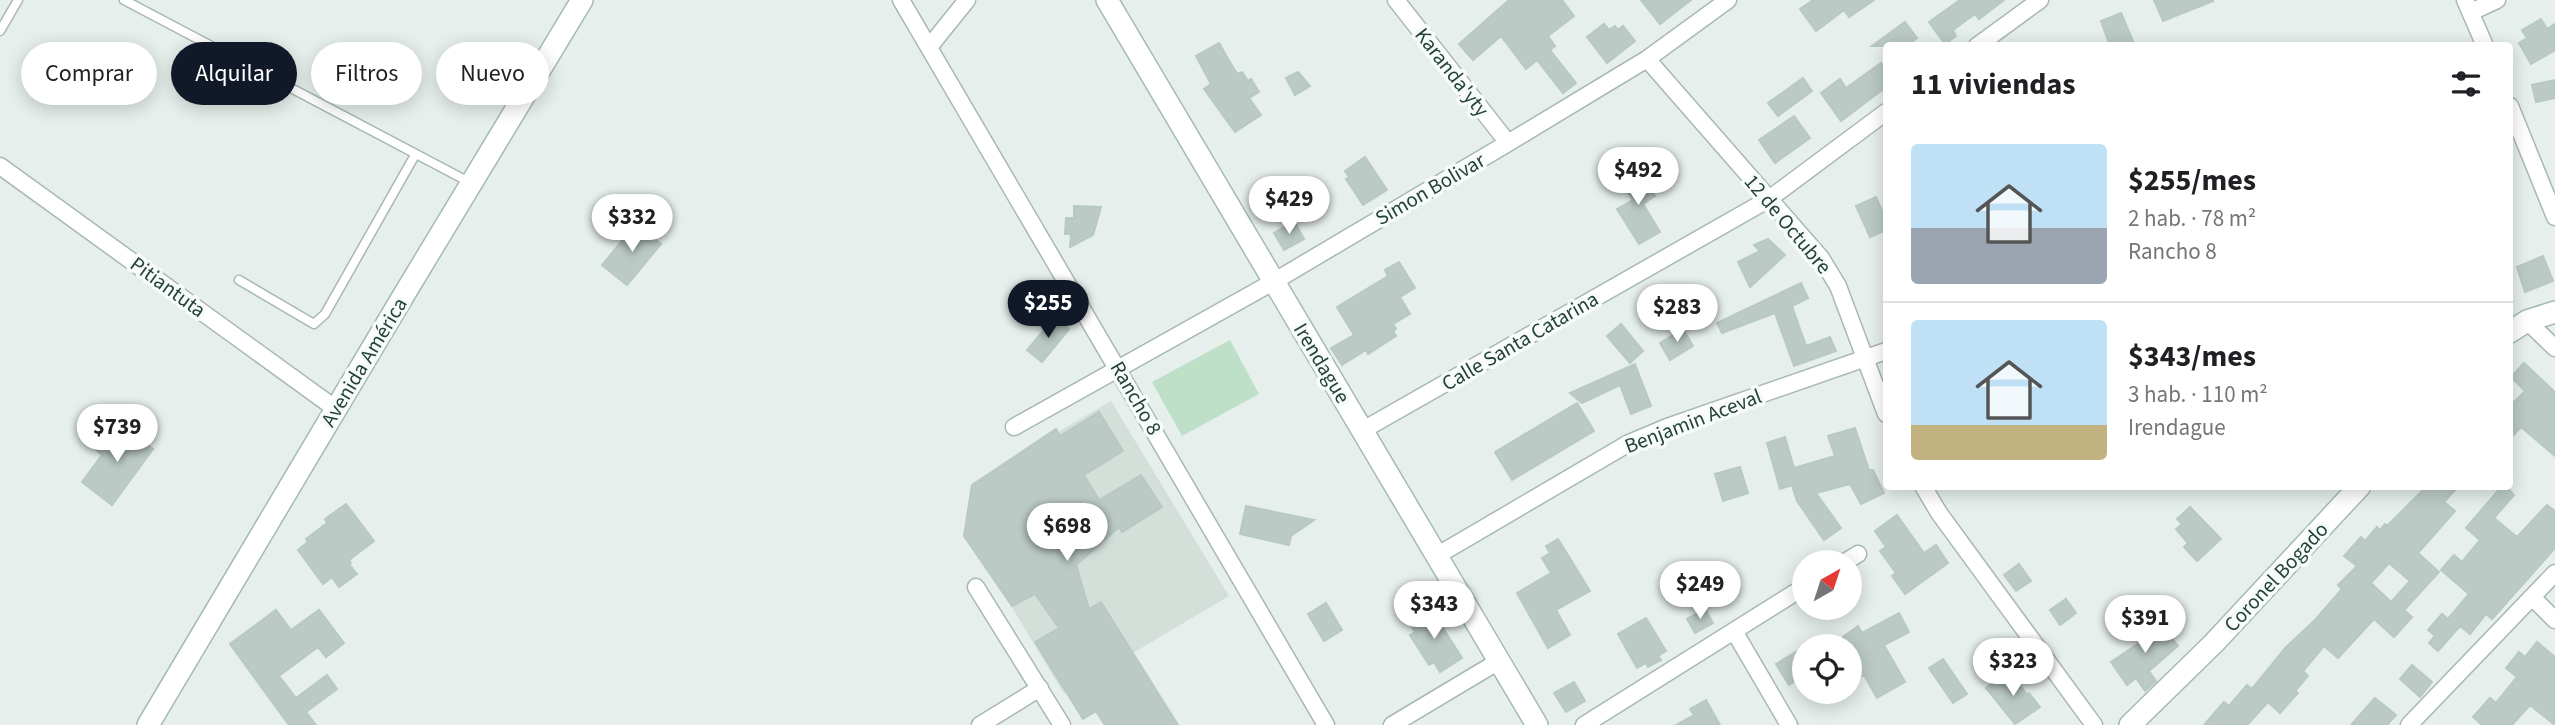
<!DOCTYPE html>
<html lang="es">
<meta charset="utf-8">
<style>
:root{--surface:#fff;--page:#f2f2f2;--text:#202124;--muted:#757577;--line:#e0e0e0;--accent:#111827}
body{margin:0;font-family:"Source Sans 3",sans-serif;background:var(--page);color:var(--text);height:100vh;display:flex;flex-direction:column;font-size:26px;white-space:nowrap}
*{box-sizing:border-box;margin:0}
p{font-size:23px;color:var(--muted)}
.icon{flex:none;width:38px;height:38px;fill:none;stroke:currentColor;stroke-width:2;stroke-linecap:round;stroke-linejoin:round}
.map{position:relative;flex:1;overflow:hidden}
.drawer{position:absolute;left:1883px;top:42px;width:630px;height:448px;display:flex;flex-direction:column;background:var(--surface);border-radius:7px;box-shadow:0 4px 18px #0003}
.drawer>*{flex:none}
.banner{position:absolute;left:21px;top:42px;width:665px;height:63px;display:flex;gap:14px}
.needle{width:46px;rotate:39deg}
.fabs{position:absolute;left:1792px;top:550px;display:grid;gap:14px}
.fabs a{display:grid;place-items:center;width:70px;height:70px;border-radius:50%;background:var(--surface);box-shadow:0 4px 18px #0003;font-size:35px}
.price{position:absolute;translate:-50% -60px;padding:0 16px;border-radius:24px;background:#fff;color:#222;font-size:23px;line-height:46px;filter:drop-shadow(0 2px 4px #0008)}
.price::after{content:'';position:absolute;left:50%;top:42px;width:21px;height:16px;margin-left:-10px;background:inherit;clip-path:polygon(0 0,100% 0,50% 100%)}
.price.current{background:var(--accent);color:#fff}
ul{padding:0;list-style:none}
li{display:flex;align-items:center;gap:21px;height:175px;padding:0 28px}
li+li{border-top:2px solid var(--line)}
li span{display:grid;place-items:center;flex:none;width:196px;height:140px;border-radius:7px;color:#555}
li>.icon{margin-inline-start:auto}
span .icon{width:84px;height:84px;fill:#fffc;stroke-width:1}
li b{font-size:30px}
h2{display:flex;justify-content:space-between;align-items:center;height:84px;padding:0 28px;font-size:30px}
.tag{padding:0 24px;border-radius:32px;background:var(--surface);box-shadow:0 4px 18px #0003;font-size:24px;line-height:63px}
.tag.current{background:var(--accent);color:#fff}
.map>svg:first-child{display:block}
.built{fill:#d4dfda}
.green{fill:#bfe0c8}
.building{fill:#bbcac4;stroke:#b8c9c2;stroke-width:2;fill-rule:evenodd}
.lines{fill:none;stroke-linecap:round;stroke-linejoin:round}
.lane-casing{stroke:#a8b8b2;stroke-width:11}
.street-casing{stroke:#a8b8b2;stroke-width:19}
.secondary-casing{stroke:#a4bbb3;stroke-width:24}
.lane{stroke:#fff;stroke-width:8}
.street{stroke:#fff;stroke-width:16}
.secondary{stroke:#fff;stroke-width:21}
.labels{text-anchor:middle;stroke-width:7;stroke-linejoin:round;paint-order:stroke}
.street-label{font-size:21px;fill:#24423a;stroke:#f7fbf9}
</style>
<div class="map">
<svg width="2555" height="725" viewBox="0 0 2555 725">
<rect width="100%" height="100%" fill="#e6efeb"/>
<!-- built -->
<path class="built" d="M1111 401 1229 596 1064 694 965 529 990 472Z"/>
<!-- green -->
<path class="green" d="M1230 340 1259 394 1182 436 1152 382Z"/>
<!-- building -->
<path class="building" d="M1509 0H1562L1574 16 1548 36 1555 46 1550 50 1576 83 1563 93 1537 60 1526 69 1501 36 1473 60 1459 44Z
M1641 0H1691L1660 24Z
M1813 0H1874L1849 17 1844 10 1816 31 1800 9Z
M1960 0H2004L1979 19 1975 14 1953 30 1956 36 1945 44 1929 22Z
M2154 0H2213V1L2163 21Z
M2121 13 2135 46H2110L2101 21Z
M2541 19 2547 29 2555 24V50L2531 64 2519 43 2527 38 2522 30Z
M1905 22 1917 38 1906 46H1872Z
M1604 24 1609 30 1615 26 1618 30 1623 26 1635 41 1607 63 1587 37Z
M1219 43 1234 69 1238 74 1242 72 1248 81 1251 79 1259 92 1249 98 1261 115 1235 132 1204 89 1211 84 1196 56Z
M1881 63 1886 70V87L1841 121 1821 93 1840 79 1846 88Z
M1298 72 1310 86 1295 95 1286 78Z
M1803 78 1812 91 1778 116 1768 103Z
M2555 80V98L2536 102 2532 85Z
M1794 116 1810 138 1775 163 1759 140Z
M1365 157 1387 190 1363 205 1346 179 1349 177 1345 171Z
M1637 167 1655 196 1643 204 1660 232 1639 244 1617 209 1633 200 1619 178Z
M1876 197 1886 220V230L1870 237 1856 206Z
M1074 206 1101 207 1093 235 1070 247 1071 234H1065L1066 218H1074Z
M1294 221 1304 239 1284 250 1274 233Z
M636 224 661 244 627 285 602 265Z
M1768 239 1785 255 1750 287 1738 262 1760 251 1754 245Z
M2543 256 2553 281 2525 292 2517 267Z
M1399 262 1415 288 1400 297 1410 314 1393 324 1396 329 1393 331 1396 336 1368 354 1366 350 1342 365 1331 348 1354 335 1337 307 1388 276 1385 270Z
M1801 283 1808 298 1792 306 1806 346 1830 337 1836 351 1794 366 1775 313 1722 333 1717 323Z
M1055 317 1069 329 1042 362 1027 350Z
M1621 324 1643 351 1630 363 1607 336Z
M1683 329 1693 346 1670 360 1660 343Z
M2524 363 2555 392V456L2521 427 2510 439V406L2525 391 2511 377Z
M1635 364 1651 406 1631 414 1620 385 1582 403 1570 393Z
M1577 403 1594 431 1512 480 1495 452Z
M1099 412 1123 451 1084 475 1099 500 1141 475 1162 507 1122 532 1119 527 1076 565 1089 609 1101 602 1178 725H1105L1096 711 1083 719 1035 642 1059 628 1035 594 1012 606 964 536 972 485 1056 429 1060 436Z
M123 427 153 449 112 505 82 482 102 455 95 449 108 432 115 438Z
M1855 428 1869 470H1873L1884 493 1861 504 1850 484 1816 493 1841 528 1824 540 1797 501 1792 485 1780 489 1767 443 1785 437 1794 468 1835 456 1828 436Z
M1740 467 1748 493 1723 501 1715 474Z
M2427 486H2459L2444 502 2455 511 2418 553 2439 572 2404 610 2412 617 2394 637 2374 619 2338 658 2324 646 2303 671 2308 676 2295 691 2298 693 2280 713 2268 702 2247 725H2204L2224 702 2229 706 2247 685 2252 689 2286 647 2315 620 2342 589 2338 585 2357 566 2344 556 2361 537 2365 541 2377 527 2380 530 2385 524 2387 526ZM2389 563 2410 581 2391 602 2371 583Z
M2502 486H2506L2514 495 2494 518 2517 537 2547 505 2555 511V548L2492 619 2486 614 2470 634 2460 626 2438 651 2429 643 2435 636 2428 630 2442 614 2448 619 2469 594 2441 570 2454 555 2462 562 2480 540 2466 528Z
M346 504 374 541 349 560 351 563 349 564 357 574 339 587 332 577 323 584 298 550 308 542 306 539 327 523 325 519Z
M1246 506 1314 520 1291 536 1289 545 1240 534Z
M2190 507 2221 539 2197 561 2184 547 2188 543 2176 529 2182 524 2177 519Z
M1897 515 1924 553 1936 545 1948 563 1905 594 1892 576 1896 573 1880 551 1886 547 1875 531Z
M1558 539 1590 591 1556 610 1570 635 1548 648 1517 593 1551 573 1542 558 1550 553 1546 546Z
M2019 564 2031 581 2016 591 2004 575Z
M2066 599 2076 613 2060 625 2050 610Z
M1326 603 1342 630 1324 641 1308 614Z
M1431 609 1462 658 1440 672 1434 662 1429 665 1410 635 1415 632 1409 622Z
M1705 609 1713 623 1695 633 1687 619Z
M276 610 291 630 319 610 344 643 326 657 318 647 279 676 296 698 327 675 337 689 306 712 316 725H289L230 644Z
M1899 613 1909 632 1884 645 1905 682 1877 698 1864 675 1850 683V646L1843 637 1858 626 1862 633Z
M1646 618 1666 651 1658 656 1661 660 1648 667 1646 663 1637 668 1618 634Z
M2155 619 2178 646 2149 671 2156 681 2145 691 2136 678 2127 685 2111 662 2142 641 2137 634Z
M2537 642 2555 657V725L2530 705 2512 725H2482L2473 717 2490 698 2496 703 2517 677 2506 668 2519 652 2525 657Z
M1804 647V676L1789 685 1776 664Z
M1943 659 1967 694 1953 703 1929 668Z
M2412 665 2432 682 2420 697 2400 679Z
M2010 671 2027 695 2029 693 2040 707 2015 724 1986 688Z
M1574 682 1585 701 1566 712 1554 693Z
M2375 698 2396 715 2387 725H2351Z
M1706 700 1720 725H1676L1694 715 1690 709Z"/>
<g class="lines">
<defs>
<path id="lane" d="M124 0 469 182
M0 31 18 0
M239 280 314 324 325 314 415 155"/>
<path id="street" d="M901 0 1326 725
M1396 0 1508 143
M2465 0 2485 46
M2471 12 2497 0
M930 46 967 0
M1977 46 2040 0
M1647 59 1821 258 1838 286 1886 414
M2510 106 2555 217
M0 166 336 409
M2527 321 2555 348
M1014 427 1273 282 1508 143 1647 59 1728 0
M1363 430 1769 199 1886 112
M1923 486 1939 513 2094 725
M1438 555 1629 443 1667 427 1886 351
M1845 562 1858 554
M976 587 1062 725
M2532 597 2555 620
M1734 631 1789 725
M980 725 1040 688
M1392 725 1499 661
M1584 725 1804 587
M2409 725 2555 573"/>
<path id="secondary" d="M1107 0 1537 725
M2510 332 2527 321 2555 312
M148 725 399 303 582 0
M2130 725 2214 643 2360 486"/>
</defs>
<!-- lane casing -->
<use href="#lane" class="lane-casing"/>
<!-- street casing -->
<use href="#street" class="street-casing"/>
<!-- secondary casing -->
<use href="#secondary" class="secondary-casing"/>
<!-- lane -->
<use href="#lane" class="lane"/>
<!-- street -->
<use href="#street" class="street"/>
<!-- secondary -->
<use href="#secondary" class="secondary"/>
</g>
<g class="labels">
<!-- street labels -->
<g class="street-label">
<text transform="translate(1452 72) rotate(52)" y="7">Karanda'yty</text>
<text transform="translate(1430 189) rotate(-30)" y="7">Simon Bolivar</text>
<text transform="translate(1788 224) rotate(50)" y="7">12 de Octubre</text>
<text transform="translate(168 287) rotate(36)" y="7">Pitiantuta</text>
<text transform="translate(1520 341) rotate(-30)" y="7">Calle Santa Catarina</text>
<text transform="translate(364 362) rotate(-59)" y="7">Avenida América</text>
<text transform="translate(1322 363) rotate(59)" y="7">Irendague</text>
<text transform="translate(1136 398) rotate(60)" y="7">Rancho 8</text>
<text transform="translate(1693 421) rotate(-21)" y="7">Benjamin Aceval</text>
<text transform="translate(2276 577) rotate(-47)" y="7">Coronel Bogado</text>
</g>
</g>
</svg>
<div class="fabs">
<a><svg class="needle" viewBox="-14 -14 28 28"><path d="M0-13l5 13h-10z" fill="#e53935"/><path d="M0 13l5-13h-10z" fill="#757577"/></svg></a>
<a><svg class="icon" aria-label="locate" viewBox="0 0 24 24"><circle cx="12" cy="12" r="6"/><path d="M12 2v4M12 18v4M2 12h4M18 12h4"/></svg></a>
</div>
<b class="price" style="left:1638px;top:207px">$492</b>
<b class="price" style="left:1289px;top:236px">$429</b>
<b class="price" style="left:632px;top:254px">$332</b>
<b class="price current" style="left:1048px;top:340px">$255</b>
<b class="price" style="left:1677px;top:344px">$283</b>
<b class="price" style="left:117px;top:464px">$739</b>
<b class="price" style="left:1067px;top:563px">$698</b>
<b class="price" style="left:1700px;top:621px">$249</b>
<b class="price" style="left:1434px;top:641px">$343</b>
<b class="price" style="left:2145px;top:655px">$391</b>
<b class="price" style="left:2013px;top:698px">$323</b>
<div class="banner">
<a class="tag">Comprar</a>
<a class="tag current">Alquilar</a>
<a class="tag">Filtros</a>
<a class="tag">Nuevo</a>
</div>
<section class="drawer">
<h2>11 viviendas<svg class="icon" aria-label="filters" viewBox="0 0 24 24"><path d="M4 7h16M4 17h16"/><circle cx="9" cy="7" r="2"/><circle cx="15" cy="17" r="2"/></svg></h2>
<ul>
<li><span style="background:linear-gradient(#bfe0f5 60%,#9aa5b1 0)"><svg class="icon" aria-label="home" viewBox="0 0 24 24"><path d="M3 11l9-7 9 7M6 9v11h12V9"/></svg></span><div><b>$255/mes</b><p>2 hab. · 78 m²</p><p>Rancho 8</p></div></li>
<li><span style="background:linear-gradient(#bfe0f5 75%,#c2b280 0)"><svg class="icon" aria-label="home" viewBox="0 0 24 24"><path d="M3 11l9-7 9 7M6 9v11h12V9"/></svg></span><div><b>$343/mes</b><p>3 hab. · 110 m²</p><p>Irendague</p></div></li>
</ul>
</section>
</div>
